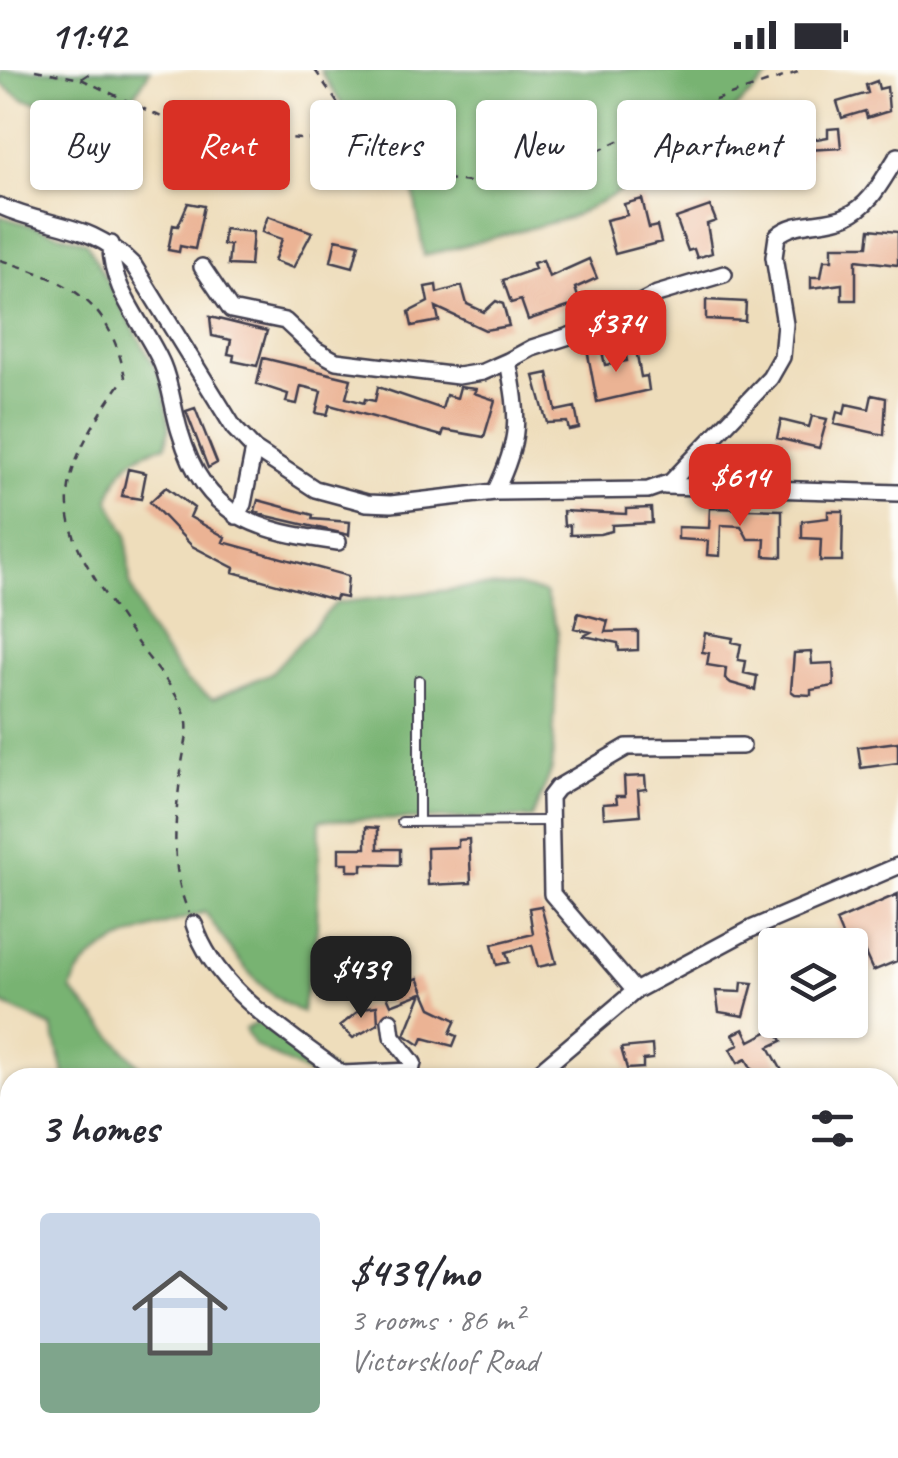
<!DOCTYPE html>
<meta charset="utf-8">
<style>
:root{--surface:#fff;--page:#f2f2f3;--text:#2b2b33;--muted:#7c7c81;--accent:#d93025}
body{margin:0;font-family:Caveat,sans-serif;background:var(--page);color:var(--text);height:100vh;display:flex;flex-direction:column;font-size:38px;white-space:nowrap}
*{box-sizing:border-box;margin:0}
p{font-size:32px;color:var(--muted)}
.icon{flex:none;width:55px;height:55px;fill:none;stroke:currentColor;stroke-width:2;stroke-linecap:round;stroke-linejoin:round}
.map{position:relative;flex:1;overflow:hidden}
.drawer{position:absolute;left:0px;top:998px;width:900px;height:392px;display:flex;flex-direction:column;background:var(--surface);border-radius:30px 30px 0 0;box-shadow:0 2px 8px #0004}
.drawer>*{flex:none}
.top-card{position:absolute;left:30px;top:30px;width:840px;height:90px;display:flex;gap:20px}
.fabs{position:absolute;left:758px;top:858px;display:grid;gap:20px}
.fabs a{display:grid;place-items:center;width:110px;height:110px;border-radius:10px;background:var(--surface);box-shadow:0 2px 8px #0004;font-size:50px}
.price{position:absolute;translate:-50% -85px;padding:0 22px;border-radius:20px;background:var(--accent);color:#fff;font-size:32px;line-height:65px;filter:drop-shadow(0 2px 5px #0008)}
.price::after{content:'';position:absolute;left:50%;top:60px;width:30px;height:22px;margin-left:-15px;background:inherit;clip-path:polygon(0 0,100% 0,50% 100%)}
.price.active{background:#222;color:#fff}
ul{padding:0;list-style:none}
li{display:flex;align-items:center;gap:30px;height:250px;padding:0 40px}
li span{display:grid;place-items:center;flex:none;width:280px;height:200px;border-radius:10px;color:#555}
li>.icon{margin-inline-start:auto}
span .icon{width:120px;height:120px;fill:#fffc;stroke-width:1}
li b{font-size:42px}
h2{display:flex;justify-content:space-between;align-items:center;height:120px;padding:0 40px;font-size:42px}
.pill{padding:0 35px;border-radius:10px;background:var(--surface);box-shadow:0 2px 8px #0004;font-size:35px;line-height:90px}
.pill.active{background:var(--accent);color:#fff}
.status{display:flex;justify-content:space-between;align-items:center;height:70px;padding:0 50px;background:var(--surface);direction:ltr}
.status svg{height:28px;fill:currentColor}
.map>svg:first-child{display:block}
.green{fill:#96d184;stroke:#5c7a60;stroke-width:2.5}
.forest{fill:#78b372;stroke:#4d6a56;stroke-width:2.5}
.building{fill:#ebb394}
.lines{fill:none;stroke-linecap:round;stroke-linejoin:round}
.lane-casing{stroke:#413e4e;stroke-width:12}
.street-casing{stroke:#413e4e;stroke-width:20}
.path{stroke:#413e4e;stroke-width:2.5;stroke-dasharray:8 8;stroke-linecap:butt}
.lane{stroke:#fff;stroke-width:8}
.street{stroke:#fff;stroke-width:15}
</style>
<div class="status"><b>11:42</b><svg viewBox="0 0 49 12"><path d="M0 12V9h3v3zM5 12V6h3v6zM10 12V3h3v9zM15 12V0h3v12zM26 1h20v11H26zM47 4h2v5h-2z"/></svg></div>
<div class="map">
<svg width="898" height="1388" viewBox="0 0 898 1388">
<rect width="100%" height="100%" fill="#fdfcf7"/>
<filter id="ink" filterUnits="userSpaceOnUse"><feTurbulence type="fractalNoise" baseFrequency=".01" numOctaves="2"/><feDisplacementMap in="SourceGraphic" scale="20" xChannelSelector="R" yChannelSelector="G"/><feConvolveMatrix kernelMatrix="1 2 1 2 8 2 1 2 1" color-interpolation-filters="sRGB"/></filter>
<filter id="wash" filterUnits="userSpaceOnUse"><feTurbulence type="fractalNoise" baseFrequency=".0048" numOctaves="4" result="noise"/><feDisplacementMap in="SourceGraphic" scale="40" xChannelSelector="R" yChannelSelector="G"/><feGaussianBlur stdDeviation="2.25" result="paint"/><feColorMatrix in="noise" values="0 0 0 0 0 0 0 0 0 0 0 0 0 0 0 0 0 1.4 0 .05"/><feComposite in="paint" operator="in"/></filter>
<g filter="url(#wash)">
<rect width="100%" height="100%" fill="#edb"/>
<!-- green -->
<path class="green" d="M189 1380H362L365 1388H186Z"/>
<!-- forest -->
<path class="forest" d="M0 0H150L119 51 23 29 0 13Z
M320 0H776L680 91 569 148 424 186 410 99 349 46Z
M0 146 86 172 163 312 169 357 166 375C133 384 118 397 109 430L127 466 130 513 147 557 186 611 213 629 271 603 336 533 474 517 517 516 545 523 558 562 552 699 532 748 320 750 317 859 302 942C257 923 232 882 205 842 160 858 85 869 71 920L149 1007H65L52 957 0 933Z
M257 953 298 975 340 1007H314L254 975 245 959Z
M10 1042V1297L0 1309V1261L5 1253 0 1203 6 1188 0 1181V1047Z"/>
<g id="blocks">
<!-- building -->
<path class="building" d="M877 11 879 19 887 17 889 41 867 48 865 41 842 48 837 32 868 23 866 15Z
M839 58 841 78 808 80 809 88 795 90 794 73 828 67V59Z
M642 129 649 158 657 156 661 172 615 184 606 150 627 145 624 134Z
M188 133 204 136 195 179 180 176 179 182 168 180 173 155 178 156Z
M710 136 716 151 707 154 712 183 697 188 694 179 688 181 676 148Z
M268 146 312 162 293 198 274 191 282 169 262 162Z
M224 159 253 162 250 196 228 195 230 175H223Z
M870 159 898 162V195L856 190V230H842V214L811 218V207H821L824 190H832V176H868Z
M336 169 359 174 353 197 331 191Z
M589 189 597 208 575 218 580 233 528 250 521 230 511 233 503 210 535 199 533 193 543 190 549 207Z
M436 215 437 223 462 216 467 234 484 242 496 231 503 234 509 256 485 260 436 237 439 251 412 256 409 242 428 232 425 217Z
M706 230 746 232 745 251 706 249Z
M210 247 267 261 257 296 233 291 234 285 228 284 231 270 212 266Z
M635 274 641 307 647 306 649 320 597 332 587 279 601 277 605 295 627 291 624 276Z
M263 288 351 309 346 328 364 333 365 329 375 331 378 317 442 339 446 325 457 328 460 317 476 319 474 323 495 330 484 367 444 360 442 366 330 335 327 345 316 343 321 321 301 316 297 334 286 332 288 324 257 314Z
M548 303 556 341 575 337 579 358 569 360 567 352 547 353 534 306Z
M872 325 886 328 884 365 834 354 837 342 844 344 846 334 869 339Z
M195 338 217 393 208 398 186 341Z
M812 346 827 349 819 378 777 368 781 350 809 357Z
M128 399 146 403 141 429 122 426Z
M166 417 194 438 190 447 225 467 223 472 348 506 346 528 336 526 335 530 233 502 234 498 192 476 150 432Z
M258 430 313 445 312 449 350 452 349 465 263 445 255 441Z
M651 438 652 453 612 455V461L600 464 570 465V455L564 456 563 441 626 444V439Z
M710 438 782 440V487L764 486 765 469H748L741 456 721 455 720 486 707 485 708 471 678 469V457L709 458Z
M828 441H843L842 491H820L821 469 802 468V451L828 448Z
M578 543 608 551 605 562 638 561V580L619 581 618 573 584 566 591 562 574 558Z
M705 563 733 568 732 572 741 574 738 590 746 591 744 603 757 606 755 620 731 613 725 608 726 598 707 595 709 583 702 582Z
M811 582 812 594 833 593 834 616 811 620V625L795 624 791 621 794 583Z
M898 672V693L861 698 858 677Z
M645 706 646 719 638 720 640 745 604 748 603 734 617 733 616 726H625L624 707Z
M366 757 378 758V779H400V795L362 794V801H348V793H339V778H366Z
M469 769 471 813 428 815 427 778 458 777V770Z
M898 824 897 891 873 901 859 870 851 874 849 868 844 870 836 851Z
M541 836 556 893 538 897 532 875 506 882 509 892 497 895 492 874 533 864 529 838Z
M418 908 431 938 456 950 450 963 457 966 453 976 423 968 420 975 405 965 422 923 391 935 385 921Z
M742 912 753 913 744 946 719 942 716 921 741 922Z
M377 936 378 954 353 968 340 956 362 938Z
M775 958 782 971 769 977 786 1008H757L746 989 738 993 730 979 739 975 733 964 744 959 750 971Z
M652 975 653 989 643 990V998L627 999 621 978Z"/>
</g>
</g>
<g filter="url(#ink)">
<use href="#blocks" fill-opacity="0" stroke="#413e4e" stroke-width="2.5"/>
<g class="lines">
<defs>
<path id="lane" d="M419 610V752
M402 752 548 751"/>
<path id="street" d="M0 136C51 159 91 151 134 196L234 358 254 379 315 419 367 433 391 434 495 422 648 420 671 412 770 308 782 287 785 254 774 187 777 166C796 149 824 156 846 146 872 135 883 108 898 86
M111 174C110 220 145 255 162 294 171 315 173 340 180 362 205 448 257 461 338 472
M202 197 231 240 285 251 316 280 336 291 458 306 483 302 508 291
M665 416 898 423
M495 422C521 369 519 348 508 291L532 278 591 259 657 224 724 204
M236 446 243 434 254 379
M194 854C216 923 293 965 347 1008
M635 921 552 824 550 727 557 718 627 677 742 676
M342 1004 411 1001 413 993 392 966 390 951
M532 1008 635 921 751 859 898 796
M890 1226 898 1217
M890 1314 898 1318
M440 1380 446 1388"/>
</defs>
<!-- lane casing -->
<use href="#lane" class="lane-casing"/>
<!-- street casing -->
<use href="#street" class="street-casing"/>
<!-- path -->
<path class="path" d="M35 0 81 9 95 0
M315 0 359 64 375 76
M81 9 191 61 234 70 290 68 376 77 447 109 497 116 538 110 674 44 804 0
M0 190C71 212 109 230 125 307 39 428 56 454 136 571 154 597 176 617 186 648 190 660 184 679 182 693 176 742 168 797 189 843"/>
<!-- lane -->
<use href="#lane" class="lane"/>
<!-- street -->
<use href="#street" class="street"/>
</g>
</g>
</svg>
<div class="fabs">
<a><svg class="icon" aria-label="layers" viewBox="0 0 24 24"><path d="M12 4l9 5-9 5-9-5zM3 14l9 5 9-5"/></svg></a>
</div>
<b class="price" style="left:616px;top:305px">$374</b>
<b class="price" style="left:740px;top:459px">$614</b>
<b class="price active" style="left:361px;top:951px">$439</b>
<div class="top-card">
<a class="pill">Buy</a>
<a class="pill active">Rent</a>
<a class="pill">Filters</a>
<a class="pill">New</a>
<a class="pill">Apartment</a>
</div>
<section class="drawer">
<h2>3 homes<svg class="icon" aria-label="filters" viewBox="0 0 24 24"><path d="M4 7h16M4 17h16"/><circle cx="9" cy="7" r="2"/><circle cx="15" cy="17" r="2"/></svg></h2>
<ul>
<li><span style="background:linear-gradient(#c9d6e8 65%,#7fa58c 0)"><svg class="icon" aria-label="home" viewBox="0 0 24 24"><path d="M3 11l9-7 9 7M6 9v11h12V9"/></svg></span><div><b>$439/mo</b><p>3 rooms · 86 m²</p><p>Victorskloof Road</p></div></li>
</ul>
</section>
</div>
